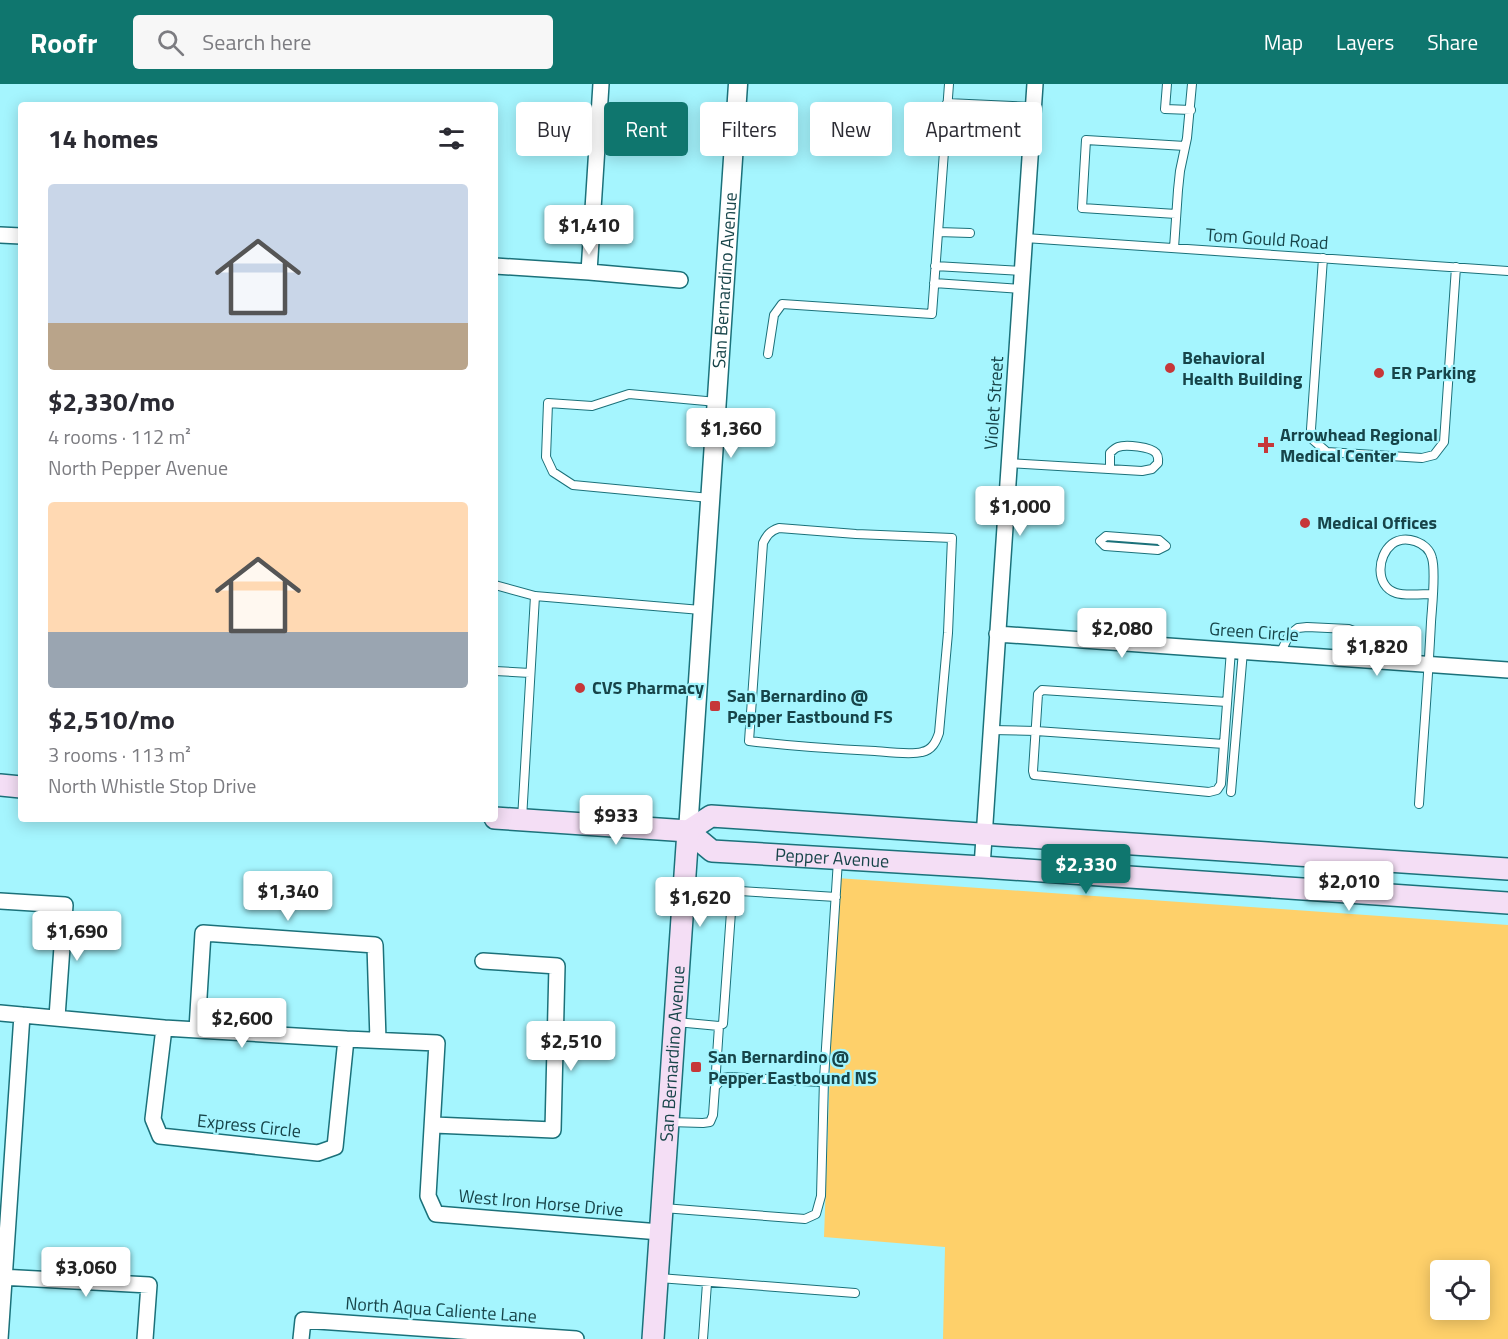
<!DOCTYPE html>
<meta charset="utf-8">
<style>
:root{--surface:#fff;--page:#f7f7f7;--text:#2b2b33;--muted:#7c7c81;--accent:#0f766e}
body{margin:0;font-family:"Titillium Web",sans-serif;background:var(--page);color:var(--text);height:100vh;display:flex;flex-direction:column;font-size:22px;white-space:nowrap}
*{box-sizing:border-box;margin:0}
p{font-size:20px;color:var(--muted)}
.icon{flex:none;width:33px;height:33px;fill:none;stroke:currentColor;stroke-width:2;stroke-linecap:round;stroke-linejoin:round}
.map{position:relative;flex:1;overflow:hidden}
.side{position:absolute;left:18px;top:18px;width:480px;height:720px;display:flex;flex-direction:column;background:var(--surface);border-radius:6px;box-shadow:0 3px 15px #0003}
.side>*{flex:none}
.guide{position:absolute;left:516px;top:18px;width:570px;height:54px;display:flex;gap:12px}
.tools{position:absolute;left:1430px;top:1176px;display:grid;gap:12px}
.tools a{display:grid;place-items:center;width:60px;height:60px;border-radius:6px;background:var(--surface);box-shadow:0 3px 15px #0003;font-size:30px}
.price{position:absolute;translate:-50% -51px;padding:0 14px;border-radius:6px;background:#fff;color:#222;font-size:20px;line-height:39px;filter:drop-shadow(0 2px 3px #0008)}
.price::after{content:'';position:absolute;left:50%;top:36px;width:18px;height:14px;margin-left:-9px;background:inherit;clip-path:polygon(0 0,100% 0,50% 100%)}
.price.active{background:var(--accent);color:#fff}
ul{padding:0;list-style:none}
li{display:grid;align-content:center;gap:12px;height:318px;padding:0 30px}
li span{display:grid;place-items:center;height:186px;border-radius:6px;color:#555}
li>.icon{margin-inline-start:auto}
span .icon{width:108px;height:108px;fill:#fffc;stroke-width:1}
li b{font-size:26px}
h2{display:flex;justify-content:space-between;align-items:center;height:72px;padding:0 30px;font-size:26px}
.chip{padding:0 21px;border-radius:6px;background:var(--surface);box-shadow:0 3px 15px #0003;font-size:21px;line-height:54px}
.chip.active{background:var(--accent);color:#fff}
header{display:flex;align-items:center;gap:36px;box-sizing:border-box;height:84px;padding:0 30px;background:var(--accent);color:#fff}
header strong{font-size:28px}
nav{display:flex;gap:33px;margin-inline-start:auto;font-size:21px}
.search{width:420px;height:54px;background:var(--page);display:flex;align-items:center;gap:15px;box-sizing:border-box;padding:0 21px;border-radius:6px;color:var(--muted);font-size:22px}
.map>svg:first-child{display:block}
.grass{fill:#fed06a;fill-rule:evenodd}
.lines{fill:none;stroke-linecap:round;stroke-linejoin:round}
.service-casing{stroke:#1b717a;stroke-width:10}
.minor-casing{stroke:#1b717a;stroke-width:18}
.tertiary-casing{stroke:#1b717a;stroke-width:21}
.secondary-casing{stroke:#1b717a;stroke-width:24}
.service{stroke:#fff;stroke-width:8}
.minor{stroke:#fff;stroke-width:15}
.tertiary{stroke:#fff;stroke-width:18}
.secondary{stroke:#f4def5;stroke-width:21}
.poi-dot{fill:#c63739;stroke:#a5f5fe;stroke-width:2}
.labels{text-anchor:middle;stroke-width:4.5;stroke-linejoin:round;paint-order:stroke}
.street-label{font-size:18px;fill:#174449;stroke:#a5f5fe}
.poi-label{font-size:18px;font-weight:bold;fill:#174449;stroke:#a5f5fe;text-anchor:start}
</style>
<header>
<strong>Roofr</strong>
<div class="search"><svg class="icon" aria-label="search" viewBox="0 0 24 24"><circle cx="10" cy="10" r="6"/><path d="M15 15l6 6"/></svg>Search here</div>
<nav><a>Map</a><a>Layers</a><a>Share</a></nav>
</header>
<div class="map">
<svg width="1508" height="1255" viewBox="0 0 1508 1255">
<rect width="100%" height="100%" fill="#a5f5fe"/>
<!-- grass -->
<path class="grass" d="M837 794 1508 841V1255H943L945 1163 824 1153ZM1440 1186H1479V1226H1440Z"/>
<g class="lines">
<defs>
<path id="service" d="M1167 0 1165 25 1191 26
M947 19 1033 23
M946 35 1032 40
M1176 130 1082 124 1086 56 1185 62
M938 148 970 149
M1025 154 1508 187
M1174 164 1178 106 1180 87 1187 54 1192 0
M1323 174 1311 345 1313 356 1327 368 1422 374 1434 371 1444 358 1456 183
M935 182 1022 187
M934 199 1021 205
M768 270 774 231 782 220 932 230 949 0
M1009 379 1142 387 1152 385 1158 379C1158 374 1159 373 1156 369 1151 363 1126 360 1118 363 1115 364 1112 367 1110 369V385
M710 414 573 401 553 388 546 373 548 319 592 322 629 310 717 318
M779 444 856 450 952 454 948 549 939 649C936 658 932 666 922 668 911 671 887 668 875 667 833 665 791 662 749 657L763 459C767 451 770 447 779 444Z
M1106 452 1159 456 1166 462 1158 466 1105 462 1100 457Z
M495 501 535 512 701 526
M1280 570 1289 551 1298 544 1307 543 1349 545C1363 549 1364 563 1368 576
M495 587 530 589
M1227 618 1042 606 1038 610 1033 687 1034 691 1209 708 1217 706 1221 700 1231 566
M991 646 1036 647 1224 660
M1231 708 1243 567
M1419 720C1423 659 1428 599 1431 538 1432 522 1436 488 1432 474 1428 458 1405 450 1392 460 1377 472 1375 502 1396 509 1404 512 1423 510 1432 510
M522 735 535 512
M676 938 719 942
M715 1002 719 942 723 940 732 814 735 809 740 807 836 813
M669 1038 703 1039 710 1038 713 1031 715 1003 723 994 730 993 820 998 824 995 838 776
M663 1124 805 1135 816 1130 821 1112 824 995
M659 1194 855 1209
M703 1255 707 1199"/>
<path id="minor" d="M0 151 21 152
M495 182 589 188 680 196
M589 188 601 0
M997 550 1508 586
M982 783 1035 0
M0 817 65 821 57 933
M0 929 164 944 346 955 437 959 428 1112 436 1130 660 1148
M164 944 153 1035 160 1052 318 1069 335 1063 346 955
M197 945 203 849 375 861 378 956
M434 1041 553 1046 557 882 483 877
M0 1193 149 1201 145 1255
M0 1255 22 931
M301 1255 303 1236 576 1255"/>
<g id="tertiary">
<path id="s1" d="M688 747 738 0"/>
</g>
<g id="secondary">
<path d="M0 701 21 703"/>
<path id="s2" d="M495 734 688 747 712 767 982 783 1508 819"/>
<path d="M688 747 711 732 1508 785"/>
<path id="s3" d="M653 1255 688 747"/>
</g>
</defs>
<!-- service casing -->
<use href="#service" class="service-casing"/>
<!-- minor casing -->
<use href="#minor" class="minor-casing"/>
<!-- tertiary casing -->
<use href="#tertiary" class="tertiary-casing"/>
<!-- secondary casing -->
<use href="#secondary" class="secondary-casing"/>
<!-- service -->
<use href="#service" class="service"/>
<!-- minor -->
<use href="#minor" class="minor"/>
<!-- tertiary -->
<use href="#tertiary" class="tertiary"/>
<!-- secondary -->
<use href="#secondary" class="secondary"/>
</g>
<!-- markers -->
<g class="poi-dot">
<circle cx="1170" cy="284" r="6"/>
<circle cx="1379" cy="289" r="6"/>
<path d="M1263 352h6v6h6v6h-6v6h-6v-6h-6v-6h6z"/>
<circle cx="1305" cy="439" r="6"/>
<circle cx="580" cy="604" r="6"/>
<rect x="709" y="616" width="12" height="12" rx="3"/>
<rect x="690" y="977" width="12" height="12" rx="3"/>
</g>
<g class="labels">
<!-- street labels -->
<g class="street-label">
<text transform="translate(1267 155) rotate(4)" y="6">Tom Gould Road</text>
<text dy="6" stroke="none"><textPath href="#s1" startOffset="552">San Bernardino Avenue</textPath></text>
<text transform="translate(994 319) rotate(-86)" y="6">Violet Street</text>
<text transform="translate(1254 548) rotate(4)" y="6">Green Circle</text>
<text dy="6" stroke="none"><textPath href="#s2" startOffset="345">Pepper Avenue</textPath></text>
<text dy="6" stroke="none"><textPath href="#s3" startOffset="286">San Bernardino Avenue</textPath></text>
<text transform="translate(249 1042) rotate(6)" y="6">Express Circle</text>
<text transform="translate(541 1119) rotate(5)" y="6">West Iron Horse Drive</text>
<text transform="translate(441 1226) rotate(4)" y="6">North Aqua Caliente Lane</text>
</g>
<!-- poi labels -->
<g class="poi-label">
<text x="1182" y="280">Behavioral<tspan x="1182" dy="21">Health Building</tspan></text>
<text x="1391" y="295">ER Parking</text>
<text x="1280" y="357">Arrowhead Regional<tspan x="1280" dy="21">Medical Center</tspan></text>
<text x="1317" y="445">Medical Offices</text>
<text x="592" y="610">CVS Pharmacy</text>
<text x="727" y="618">San Bernardino @<tspan x="727" dy="21">Pepper Eastbound FS</tspan></text>
<text x="708" y="979">San Bernardino @<tspan x="708" dy="21">Pepper Eastbound NS</tspan></text>
</g>
</g>
</svg>
<div class="tools">
<a><svg class="icon" aria-label="locate" viewBox="0 0 24 24"><circle cx="12" cy="12" r="6"/><path d="M12 2v4M12 18v4M2 12h4M18 12h4"/></svg></a>
</div>
<b class="price" style="left:589px;top:172px">$1,410</b>
<b class="price" style="left:731px;top:375px">$1,360</b>
<b class="price" style="left:1020px;top:453px">$1,000</b>
<b class="price" style="left:1122px;top:575px">$2,080</b>
<b class="price" style="left:1377px;top:593px">$1,820</b>
<b class="price" style="left:616px;top:762px">$933</b>
<b class="price active" style="left:1086px;top:811px">$2,330</b>
<b class="price" style="left:1349px;top:828px">$2,010</b>
<b class="price" style="left:288px;top:838px">$1,340</b>
<b class="price" style="left:700px;top:844px">$1,620</b>
<b class="price" style="left:77px;top:878px">$1,690</b>
<b class="price" style="left:242px;top:965px">$2,600</b>
<b class="price" style="left:571px;top:988px">$2,510</b>
<b class="price" style="left:86px;top:1214px">$3,060</b>
<div class="guide">
<a class="chip">Buy</a>
<a class="chip active">Rent</a>
<a class="chip">Filters</a>
<a class="chip">New</a>
<a class="chip">Apartment</a>
</div>
<section class="side">
<h2>14 homes<svg class="icon" aria-label="filters" viewBox="0 0 24 24"><path d="M4 7h16M4 17h16"/><circle cx="9" cy="7" r="2"/><circle cx="15" cy="17" r="2"/></svg></h2>
<ul>
<li><span style="background:linear-gradient(#c9d6e8 75%,#b9a48a 0)"><svg class="icon" aria-label="home" viewBox="0 0 24 24"><path d="M3 11l9-7 9 7M6 9v11h12V9"/></svg></span><div><b>$2,330/mo</b><p>4 rooms · 112 m²</p><p>North Pepper Avenue</p></div></li>
<li><span style="background:linear-gradient(#ffd9b3 70%,#9aa5b1 0)"><svg class="icon" aria-label="home" viewBox="0 0 24 24"><path d="M3 11l9-7 9 7M6 9v11h12V9"/></svg></span><div><b>$2,510/mo</b><p>3 rooms · 113 m²</p><p>North Whistle Stop Drive</p></div></li>
</ul>
</section>
</div>
